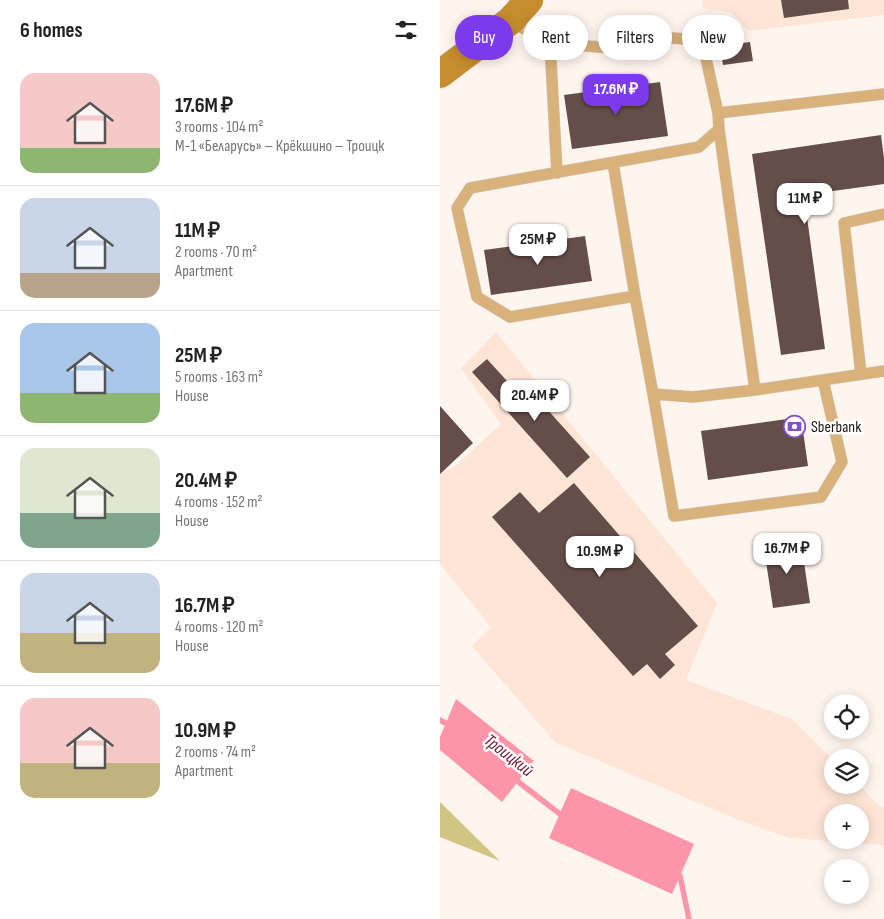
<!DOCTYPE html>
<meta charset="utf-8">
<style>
:root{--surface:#fff;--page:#f2f2f2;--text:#222;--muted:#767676;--line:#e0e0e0;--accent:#7c3aed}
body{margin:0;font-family:"Sofia Sans Condensed",sans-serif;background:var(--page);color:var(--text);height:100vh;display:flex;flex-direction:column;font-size:19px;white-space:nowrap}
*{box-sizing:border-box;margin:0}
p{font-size:16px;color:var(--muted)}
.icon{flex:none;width:28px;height:28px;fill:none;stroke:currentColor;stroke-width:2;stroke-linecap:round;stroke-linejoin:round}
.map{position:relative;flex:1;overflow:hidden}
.drawer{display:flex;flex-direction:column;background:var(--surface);width:440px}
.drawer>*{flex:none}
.top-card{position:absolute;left:15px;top:15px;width:354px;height:45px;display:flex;gap:10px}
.tools{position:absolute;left:384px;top:694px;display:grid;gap:10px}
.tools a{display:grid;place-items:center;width:45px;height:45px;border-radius:50%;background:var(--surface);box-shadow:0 2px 12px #0003;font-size:25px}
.price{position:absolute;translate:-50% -42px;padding:0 11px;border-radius:10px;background:#fff;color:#222;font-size:16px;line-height:32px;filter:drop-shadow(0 1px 2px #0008)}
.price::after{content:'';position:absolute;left:50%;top:30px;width:15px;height:11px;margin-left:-8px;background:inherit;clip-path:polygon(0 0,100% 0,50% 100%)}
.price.on{background:var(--accent);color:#fff}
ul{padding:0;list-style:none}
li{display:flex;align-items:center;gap:15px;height:125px;padding:0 20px}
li+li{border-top:1px solid var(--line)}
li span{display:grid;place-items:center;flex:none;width:140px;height:100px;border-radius:15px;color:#555}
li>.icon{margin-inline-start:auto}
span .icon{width:60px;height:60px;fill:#fffc;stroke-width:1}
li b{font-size:21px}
h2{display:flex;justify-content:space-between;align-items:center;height:60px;padding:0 20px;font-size:21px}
.pill{padding:0 18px;border-radius:22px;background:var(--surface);box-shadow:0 2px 12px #0003;font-size:18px;line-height:45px}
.pill.on{background:var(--accent);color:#fff}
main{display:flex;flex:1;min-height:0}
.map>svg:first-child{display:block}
.built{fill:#fee5d6;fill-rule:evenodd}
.green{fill:#d2c584}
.water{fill:#fd95a9}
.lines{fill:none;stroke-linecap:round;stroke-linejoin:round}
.stream{stroke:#fd95a9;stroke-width:5.5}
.building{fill:#654e4a}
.lane-casing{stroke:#dbd2cc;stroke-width:12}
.secondary-casing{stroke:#dbd2cc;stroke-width:29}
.lane{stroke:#d8b17b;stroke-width:11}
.secondary{stroke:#c68d2e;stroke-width:28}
.labels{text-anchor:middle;stroke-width:5;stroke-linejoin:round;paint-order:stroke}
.poi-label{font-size:16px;fill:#211914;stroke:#fff;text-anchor:start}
.water-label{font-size:18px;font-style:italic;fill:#731833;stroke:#fff}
</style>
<main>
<section class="drawer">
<h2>6 homes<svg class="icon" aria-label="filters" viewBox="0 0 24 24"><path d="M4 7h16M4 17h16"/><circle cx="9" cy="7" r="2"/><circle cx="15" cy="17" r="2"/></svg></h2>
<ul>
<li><span style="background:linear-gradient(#f6c9c9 75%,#8fb573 0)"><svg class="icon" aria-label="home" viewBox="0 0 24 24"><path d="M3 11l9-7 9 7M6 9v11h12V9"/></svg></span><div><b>17.6M ₽</b><p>3 rooms · 104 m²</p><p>М-1 «Беларусь» – Крёкшино – Троицк</p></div></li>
<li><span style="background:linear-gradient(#c9d6e8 75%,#b9a48a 0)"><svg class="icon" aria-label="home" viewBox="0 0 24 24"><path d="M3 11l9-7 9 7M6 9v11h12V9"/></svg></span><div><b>11M ₽</b><p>2 rooms · 70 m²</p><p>Apartment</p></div></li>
<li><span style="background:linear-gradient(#a9c7e8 70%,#8fb573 0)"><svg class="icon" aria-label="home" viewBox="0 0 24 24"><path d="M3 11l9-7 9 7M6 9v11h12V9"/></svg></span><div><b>25M ₽</b><p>5 rooms · 163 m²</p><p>House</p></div></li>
<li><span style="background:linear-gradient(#dfe7d0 65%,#7fa58c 0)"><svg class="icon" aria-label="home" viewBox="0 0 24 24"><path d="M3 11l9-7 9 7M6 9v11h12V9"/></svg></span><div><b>20.4M ₽</b><p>4 rooms · 152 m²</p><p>House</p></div></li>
<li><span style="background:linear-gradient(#c9d6e8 60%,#c2b280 0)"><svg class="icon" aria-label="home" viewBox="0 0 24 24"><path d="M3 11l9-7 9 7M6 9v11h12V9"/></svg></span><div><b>16.7M ₽</b><p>4 rooms · 120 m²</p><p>House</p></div></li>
<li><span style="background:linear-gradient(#f6c9c9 65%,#c2b280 0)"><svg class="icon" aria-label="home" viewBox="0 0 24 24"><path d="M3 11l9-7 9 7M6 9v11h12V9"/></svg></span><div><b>10.9M ₽</b><p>2 rooms · 74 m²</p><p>Apartment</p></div></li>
</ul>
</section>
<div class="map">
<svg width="444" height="919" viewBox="0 0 444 919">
<rect width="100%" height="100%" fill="#fff5ef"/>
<!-- built -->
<path class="built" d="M262 0H444V15L309 31 292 13 263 8Z
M56 332 277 603 246 680 352 719 392 759V785H419L440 807H444V845L349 838 296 819 115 742 32 646 51 627 0 564V470L12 469 61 424 21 368ZM392 812H420V840H392Z"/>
<!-- green -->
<path class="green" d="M0 802 60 861 0 837Z"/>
<!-- water -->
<path class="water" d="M16 699 94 761 62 802 0 750V737Z
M131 788 254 844 232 894 109 838Z"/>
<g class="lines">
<!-- stream -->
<path class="stream" d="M0 720 11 726
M72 777 120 814
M240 876 249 919"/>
</g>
<!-- building -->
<path class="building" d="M341 0H408L409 9 344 18Z
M310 42 313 61 283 65 280 46Z
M220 82 228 136 132 149 124 95Z
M441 135 444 158V184L364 195 385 349 341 355 312 154Z
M145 236 152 281 51 295 44 250Z
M47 359 98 415 106 408 150 457 127 478 32 372Z
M0 406 33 443 0 474Z
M361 417 368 466 268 480 261 431Z
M134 483 258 626 225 654 235 665 220 679 207 664 193 676 52 517 80 492 99 513Z
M361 542 370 603 333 608 324 548Z"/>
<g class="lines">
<defs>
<path id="lane" d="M70 21 110 43 171 48 232 38 262 40 278 113 444 94
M110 43 117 173
M173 163 195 296 70 317 37 297 17 208 30 188 259 147 279 129 278 113
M195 296 213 394 253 397 315 390 279 129
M421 374 404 223 444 214
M315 390 444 371
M213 394 234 516 381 497 402 462 383 380"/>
<path id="secondary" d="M0 74 70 21 89 0"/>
</defs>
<!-- lane casing -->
<use href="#lane" class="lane-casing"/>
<!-- secondary casing -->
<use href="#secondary" class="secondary-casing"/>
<!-- lane -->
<use href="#lane" class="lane"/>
<!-- secondary -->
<use href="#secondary" class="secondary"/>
</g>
<!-- icons -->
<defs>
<symbol id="bank-ring" viewBox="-11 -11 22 22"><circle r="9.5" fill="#fff" stroke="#8551c9" stroke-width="1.5"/><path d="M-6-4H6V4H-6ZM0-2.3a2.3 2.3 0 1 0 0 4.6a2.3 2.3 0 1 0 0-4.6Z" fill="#8551c9"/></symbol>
</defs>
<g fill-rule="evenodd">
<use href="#bank-ring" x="342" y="414" width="25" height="25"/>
</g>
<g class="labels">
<!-- poi labels -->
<g class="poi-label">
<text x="371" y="432">Sberbank</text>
</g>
<!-- water labels -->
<g class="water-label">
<text transform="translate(69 755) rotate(38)" y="6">Троицкий</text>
</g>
</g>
</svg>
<div class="tools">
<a><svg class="icon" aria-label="locate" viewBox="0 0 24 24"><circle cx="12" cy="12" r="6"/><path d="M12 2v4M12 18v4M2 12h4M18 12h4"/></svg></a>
<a><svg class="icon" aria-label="layers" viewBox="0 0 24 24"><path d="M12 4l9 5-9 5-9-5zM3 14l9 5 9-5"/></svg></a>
<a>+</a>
<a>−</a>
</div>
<b class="price on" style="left:176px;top:116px">17.6M ₽</b>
<b class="price" style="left:365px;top:225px">11M ₽</b>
<b class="price" style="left:98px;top:266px">25M ₽</b>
<b class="price" style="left:95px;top:422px">20.4M ₽</b>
<b class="price" style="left:347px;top:575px">16.7M ₽</b>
<b class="price" style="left:160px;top:578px">10.9M ₽</b>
<div class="top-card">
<a class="pill on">Buy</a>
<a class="pill">Rent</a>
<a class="pill">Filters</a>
<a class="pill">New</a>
</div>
</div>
</main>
